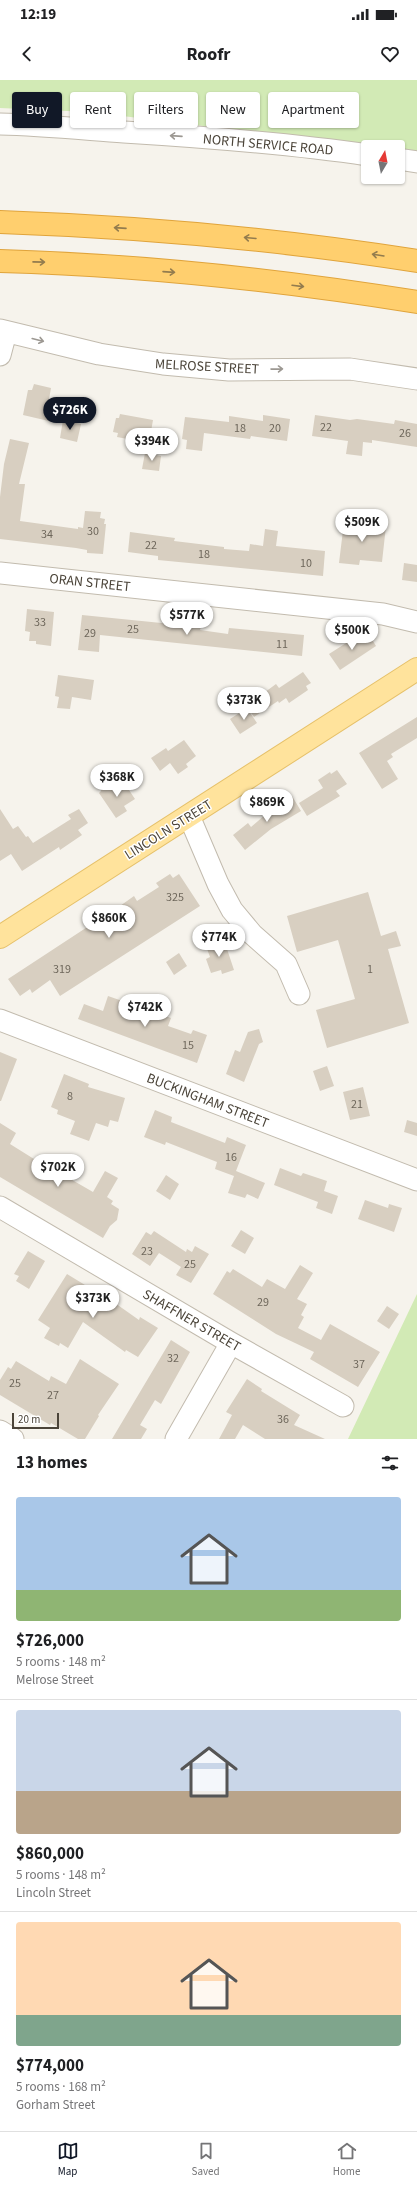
<!DOCTYPE html>
<meta charset="utf-8">
<style>
:root{--surface:#fff;--page:#f6f6f6;--text:#202124;--muted:#757577;--line:#e0e0e0;--accent:#111827}
body{margin:0;font-family:"Source Sans 3",sans-serif;background:var(--page);color:var(--text);height:100vh;display:flex;flex-direction:column;font-size:15px;white-space:nowrap}
*{box-sizing:border-box;margin:0}
p{font-size:13px;color:var(--muted)}
.icon{flex:none;width:22px;height:22px;fill:none;stroke:currentColor;stroke-width:2;stroke-linecap:round;stroke-linejoin:round}
.map{position:relative;height:1359px;overflow:hidden}
.panel{display:flex;flex-direction:column;background:var(--surface);flex:1}
.panel>*{flex:none}
.hud{position:absolute;left:12px;top:12px;width:393px;height:36px;display:flex;gap:8px}
.needle{width:26px;rotate:10deg}
.fabs{position:absolute;left:361px;top:60px;display:grid;gap:8px}
.fabs a{display:grid;place-items:center;width:44px;height:44px;border-radius:4px;background:var(--surface);box-shadow:0 1px 3px #0004;font-size:20px}
.scale{position:absolute;left:12px;bottom:10px;width:47px;box-sizing:border-box;padding-left:4px;border:2px solid #4b4439;border-top:0;font-size:11px;line-height:14px;white-space:nowrap;color:#4b4439;-webkit-text-stroke:3px #fff;paint-order:stroke}
.price{position:absolute;translate:-50% -34px;padding:0 9px;border-radius:14px;background:#fff;color:#222;font-size:13px;line-height:26px;filter:drop-shadow(0 1px 2px #0008)}
.price::after{content:'';position:absolute;left:50%;top:24px;width:12px;height:9px;margin-left:-6px;background:inherit;clip-path:polygon(0 0,100% 0,50% 100%)}
.price.on{background:var(--accent);color:#fff}
ul{padding:0;list-style:none}
li{display:grid;align-content:center;gap:8px;height:212px;padding:0 16px}
li+li{border-top:1px solid var(--line)}
li span{display:grid;place-items:center;height:124px;border-radius:4px;color:#555}
li>.icon{margin-inline-start:auto}
span .icon{width:72px;height:72px;fill:#fffc;stroke-width:1}
li b{font-size:17px}
h2{display:flex;justify-content:space-between;align-items:center;height:48px;padding:0 16px;font-size:17px}
.tag{padding:0 14px;border-radius:4px;background:var(--surface);box-shadow:0 1px 3px #0004;font-size:14px;line-height:36px}
.tag.on{background:var(--accent);color:#fff}
.status{display:flex;justify-content:space-between;align-items:center;height:28px;padding:0 20px;background:var(--surface);direction:ltr}
.status svg{height:11px;fill:currentColor}
header{display:flex;justify-content:space-between;align-items:center;height:52px;padding:0 16px;background:var(--surface);font-size:18px;font-weight:700}
.dock{display:flex;justify-content:space-around;align-items:center;height:56px;border-top:1px solid var(--line);background:var(--surface);font-size:11px;color:var(--muted)}
.dock a{display:grid;justify-items:center;gap:2px}
.dock .on{color:var(--accent)}
.map>svg:first-child{display:block}
.green{fill:#d2eab5}
.building{fill:#d8cfc1}
.lines{fill:none;stroke-linecap:round;stroke-linejoin:round}
.minor-casing{stroke:#c2bbae;stroke-width:23}
.major-casing{stroke:#e6c16a;stroke-width:24}
.highway-casing{stroke:#e0a43c;stroke-width:24}
.minor{stroke:#fff;stroke-width:21}
.major{stroke:#ffe39c;stroke-width:22}
.highway{stroke:#ffcf6e;stroke-width:22}
.oneway{stroke:#9c9892}
.oneway2{stroke:#937c4e}
.labels{text-anchor:middle;stroke-width:3;stroke-linejoin:round;paint-order:stroke}
.number-label{font-size:12px;fill:#6e675b}
.street-label{font-size:14px;fill:#4b4439;stroke:#fff}
</style>
<div class="status"><b>12:19</b><svg viewBox="0 0 49 12"><path d="M0 12V9h3v3zM5 12V6h3v6zM10 12V3h3v9zM15 12V0h3v12zM26 1h20v11H26zM47 4h2v5h-2z"/></svg></div>
<header><svg class="icon" aria-label="back" viewBox="0 0 24 24"><path d="M15 5l-7 7 7 7"/></svg>Roofr<svg class="icon" aria-label="heart" viewBox="0 0 24 24"><path d="M12 20l-8-8c-3-5 5-10 8-4 3-6 11-1 8 4z"/></svg></header>
<div class="map">
<svg width="417" height="1359" viewBox="0 0 417 1359">
<rect width="100%" height="100%" fill="#f6f3ec"/>
<!-- green -->
<path class="green" d="M0 0H417V73L398 70V67H375L90 32 0 28Z
M417 1214V1359H348Z"/>
<!-- building -->
<path class="building" d="M34 304 51 308 48 325 56 327 53 342 23 335 28 310H32Z
M120 334 153 340 149 363 117 357 118 353 113 352 116 338H119Z
M263 335 290 339 287 361 251 356 250 359 204 353 202 371 186 369 187 360 182 359 185 337 229 342V336L263 341Z
M315 335 350 340 357 339 394 344 395 340 417 344V367L372 360V363L363 362 362 376 346 374 348 361 312 356Z
M63 340 81 344 77 362 60 358Z
M10 359 29 363 19 404H25L20 441 78 449V447L83 448 85 431 101 432 100 438 105 439 104 444H106L103 474 87 473V470L76 468 0 459V417L4 384Z
M145 373 161 376 159 391 142 389Z
M344 442 386 446 382 482 360 480 359 485 339 483Z
M265 449 278 451 276 466 325 471 323 496 158 480V476L128 472 130 452 175 458 174 461 224 467V469L249 471 250 464 263 466Z
M404 483 417 485V502L402 500Z
M27 529 54 532 51 566 36 564V561H29L30 552 25 551Z
M82 535 201 547 200 550 228 554 229 548 304 555 302 576 100 555 99 572 78 570Z
M368 553 376 566 340 590 329 574 354 558 356 561Z
M303 592 311 603 306 606 308 610 289 623 286 618 279 623 278 621 254 637 246 626 276 604 279 608Z
M58 595 94 600 91 620 72 617 70 629 57 628 59 617 55 616Z
M247 628 257 643 240 654 230 639Z
M417 637V658L391 674 393 677 387 681 398 699 382 709 359 673Z
M184 660 196 676 186 684 188 687 178 694 170 683 160 691 151 678 166 668 168 671Z
M337 690 347 704 336 711 340 716 307 736 299 723 323 708 318 700 330 692 331 694Z
M123 701 135 719 124 726 127 731 116 738 99 713 101 711 100 708 109 702 113 707Z
M292 716 301 731 271 749 245 770 233 755 248 743 251 747 274 727Z
M0 729 13 749 18 746 26 757 28 756 33 763 71 739 68 735 79 729 88 743 78 750 82 755 60 770 59 767 22 791 11 774 0 781Z
M170 794 173 798 179 794 200 826 60 916 50 900 32 913 30 909 20 916 8 899 98 840 100 844 123 830 120 826 134 816 137 821 159 807 156 803Z
M368 812 381 856 396 851 401 866 388 869 409 943 327 968 316 930 355 919 338 860 297 872 287 836Z
M224 860 234 890 222 894 221 890 211 893 206 879 210 877 206 866Z
M179 873 187 886 174 895 166 882Z
M108 916 171 938 168 946 191 954 193 950 207 955 197 983 78 939 84 924 103 931Z
M259 949 263 962 259 964 244 1002 226 994 235 970 240 972 248 952Z
M0 972 17 979 1 1021H0Z
M327 986 334 1006 320 1011 313 991Z
M64 994 89 1004 88 1007 125 1018 118 1042 110 1040 108 1047 96 1043 89 1061 70 1054 75 1041 57 1034 58 1030 51 1027Z
M363 1007 370 1036 350 1040 343 1012Z
M155 1030 172 1037 171 1042 225 1063 227 1057 246 1065 236 1091 265 1103 258 1119 247 1114 245 1118 228 1113 234 1096 215 1089 217 1082 166 1062 165 1065 144 1057Z
M407 1040 417 1043V1056L404 1052Z
M0 1043 16 1053 10 1064 66 1099 67 1097 93 1112 105 1091 118 1098 107 1117 113 1121 111 1124 119 1129 117 1140 110 1146 103 1158 0 1097Z
M280 1088 301 1096 303 1093 327 1101 324 1111 338 1116 332 1134 316 1128 318 1122 274 1105Z
M166 1095 179 1104 170 1120 156 1111Z
M365 1120 388 1128 389 1124 402 1128 394 1152 358 1139Z
M241 1150 254 1158 245 1174 231 1166Z
M154 1151 186 1172 187 1169 192 1172 195 1166 209 1174 191 1203 176 1195 181 1187 159 1173 150 1186 132 1174 146 1152 151 1155Z
M28 1171 45 1181 29 1209 16 1201 19 1196 14 1194Z
M300 1185 313 1193 297 1219 307 1224 301 1235 304 1237 298 1248 321 1260 330 1244 380 1272 358 1307 310 1279 314 1272 276 1254 213 1214 227 1191 230 1193 233 1189 262 1207 267 1199 285 1209Z
M67 1194 85 1205 82 1210 101 1222 105 1216 139 1240 140 1237 158 1248 138 1277 126 1270 125 1272 83 1242 68 1268 60 1263 59 1266 44 1258 50 1248 38 1240Z
M387 1226 399 1234 389 1249 377 1241Z
M171 1260 190 1272 161 1324 155 1320 140 1345 147 1349 141 1359H112Z
M80 1279 119 1304 98 1335 99 1336 85 1359H78L51 1343 50 1345 0 1315V1300L8 1287 11 1289 16 1281 49 1301 51 1296 66 1304Z
M247 1299 262 1309 261 1311 300 1335 294 1345 325 1359H265L243 1345 235 1359H219L232 1335 226 1332Z"/>
<g class="lines">
<defs>
<path id="minor" d="M0 44C41 45 82 49 124 52 205 57 287 63 368 75
M398 79 417 82
M0 250 99 274 163 284 229 290 350 289 417 299
M0 275 6 252
M0 493 383 534 417 542
M189 736 218 804 232 830 252 854 286 884 299 914
M0 940 417 1100
M0 1127 231 1263 343 1326
M0 1351 13 1359
M176 1359 231 1263"/>
<path id="major" d="M0 857 417 589"/>
<path id="highway" d="M0 142C140 147 279 159 417 181
M0 181C139 185 280 200 417 222"/>
</defs>
<!-- minor casing -->
<use href="#minor" class="minor-casing"/>
<!-- major casing -->
<use href="#major" class="major-casing"/>
<!-- highway casing -->
<use href="#highway" class="highway-casing"/>
<!-- minor -->
<use href="#minor" class="minor"/>
<!-- major -->
<use href="#major" class="major"/>
<!-- highway -->
<use href="#highway" class="highway"/>
</g>
<!-- one-way arrows -->
<defs><path id="oneway-shaft" d="M-6 0H5M1.5-3L5.5 0L1.5 3" fill="none" stroke-width="1.6" stroke-linecap="round" stroke-linejoin="round"/></defs>
<g class="oneway">
<use href="#oneway-shaft" transform="translate(176 56) rotate(-176)"/>
<use href="#oneway-shaft" transform="translate(38 260) rotate(14)"/>
<use href="#oneway-shaft" transform="translate(277 289) rotate(-1)"/>
</g>
<g class="oneway2">
<use href="#oneway-shaft" transform="translate(120 148) rotate(-176)"/>
<use href="#oneway-shaft" transform="translate(250 158) rotate(-175)"/>
<use href="#oneway-shaft" transform="translate(378 175) rotate(-171)"/>
<use href="#oneway-shaft" transform="translate(39 182) rotate(1)"/>
<use href="#oneway-shaft" transform="translate(169 192) rotate(4)"/>
<use href="#oneway-shaft" transform="translate(298 206) rotate(7)"/>
</g>
<g class="labels">
<!-- number labels -->
<g class="number-label">
<text x="326" y="351">22</text>
<text x="240" y="352">18</text>
<text x="275" y="352">20</text>
<text x="405" y="357">26</text>
<text x="93" y="455">30</text>
<text x="47" y="458">34</text>
<text x="151" y="469">22</text>
<text x="204" y="478">18</text>
<text x="306" y="487">10</text>
<text x="40" y="546">33</text>
<text x="133" y="553">25</text>
<text x="90" y="557">29</text>
<text x="282" y="568">11</text>
<text x="175" y="821">325</text>
<text x="62" y="893">319</text>
<text x="370" y="893">1</text>
<text x="188" y="969">15</text>
<text x="70" y="1020">8</text>
<text x="357" y="1028">21</text>
<text x="231" y="1081">16</text>
<text x="147" y="1175">23</text>
<text x="190" y="1188">25</text>
<text x="263" y="1226">29</text>
<text x="173" y="1282">32</text>
<text x="359" y="1288">37</text>
<text x="15" y="1307">25</text>
<text x="53" y="1319">27</text>
<text x="283" y="1343">36</text>
</g>
<!-- street labels -->
<g class="street-label">
<text transform="translate(268 64) rotate(5)" y="5">NORTH SERVICE ROAD</text>
<text transform="translate(207 286) rotate(3)" y="5">MELROSE STREET</text>
<text transform="translate(90 502) rotate(6)" y="5">ORAN STREET</text>
<text transform="translate(168 749) rotate(-32)" y="5">LINCOLN STREET</text>
<text transform="translate(208 1020) rotate(21)" y="5">BUCKINGHAM STREET</text>
<text transform="translate(192 1240) rotate(30)" y="5">SHAFFNER STREET</text>
</g>
</g>
</svg>
<div class="fabs">
<a><svg class="needle" viewBox="-14 -14 28 28"><path d="M0-13l5 13h-10z" fill="#e53935"/><path d="M0 13l5-13h-10z" fill="#757577"/></svg></a>
</div>
<div class="scale">20 m</div>
<b class="price on" style="left:70px;top:351px">$726K</b>
<b class="price" style="left:152px;top:382px">$394K</b>
<b class="price" style="left:362px;top:463px">$509K</b>
<b class="price" style="left:187px;top:556px">$577K</b>
<b class="price" style="left:352px;top:571px">$500K</b>
<b class="price" style="left:244px;top:641px">$373K</b>
<b class="price" style="left:117px;top:718px">$368K</b>
<b class="price" style="left:267px;top:743px">$869K</b>
<b class="price" style="left:109px;top:859px">$860K</b>
<b class="price" style="left:219px;top:878px">$774K</b>
<b class="price" style="left:145px;top:948px">$742K</b>
<b class="price" style="left:58px;top:1108px">$702K</b>
<b class="price" style="left:93px;top:1239px">$373K</b>
<div class="hud">
<a class="tag on">Buy</a>
<a class="tag">Rent</a>
<a class="tag">Filters</a>
<a class="tag">New</a>
<a class="tag">Apartment</a>
</div>
</div>
<section class="panel">
<h2>13 homes<svg class="icon" aria-label="filters" viewBox="0 0 24 24"><path d="M4 7h16M4 17h16"/><circle cx="9" cy="7" r="2"/><circle cx="15" cy="17" r="2"/></svg></h2>
<ul>
<li><span style="background:linear-gradient(#a9c7e8 75%,#8fb573 0)"><svg class="icon" aria-label="home" viewBox="0 0 24 24"><path d="M3 11l9-7 9 7M6 9v11h12V9"/></svg></span><div><b>$726,000</b><p>5 rooms · 148 m²</p><p>Melrose Street</p></div></li>
<li><span style="background:linear-gradient(#c9d6e8 65%,#b9a48a 0)"><svg class="icon" aria-label="home" viewBox="0 0 24 24"><path d="M3 11l9-7 9 7M6 9v11h12V9"/></svg></span><div><b>$860,000</b><p>5 rooms · 148 m²</p><p>Lincoln Street</p></div></li>
<li><span style="background:linear-gradient(#ffd9b3 75%,#7fa58c 0)"><svg class="icon" aria-label="home" viewBox="0 0 24 24"><path d="M3 11l9-7 9 7M6 9v11h12V9"/></svg></span><div><b>$774,000</b><p>5 rooms · 168 m²</p><p>Gorham Street</p></div></li>
</ul>
</section>
<nav class="dock">
<a class="on"><svg class="icon" aria-label="map" viewBox="0 0 24 24"><path d="M3 6l6-2 6 2 6-2v14l-6 2-6-2-6 2zM9 4v14M15 6v14"/></svg>Map</a>
<a><svg class="icon" aria-label="saved" viewBox="0 0 24 24"><path d="M7 4h10v16l-5-4-5 4z"/></svg>Saved</a>
<a><svg class="icon" aria-label="home" viewBox="0 0 24 24"><path d="M3 11l9-7 9 7M6 9v11h12V9"/></svg>Home</a>
</nav>
